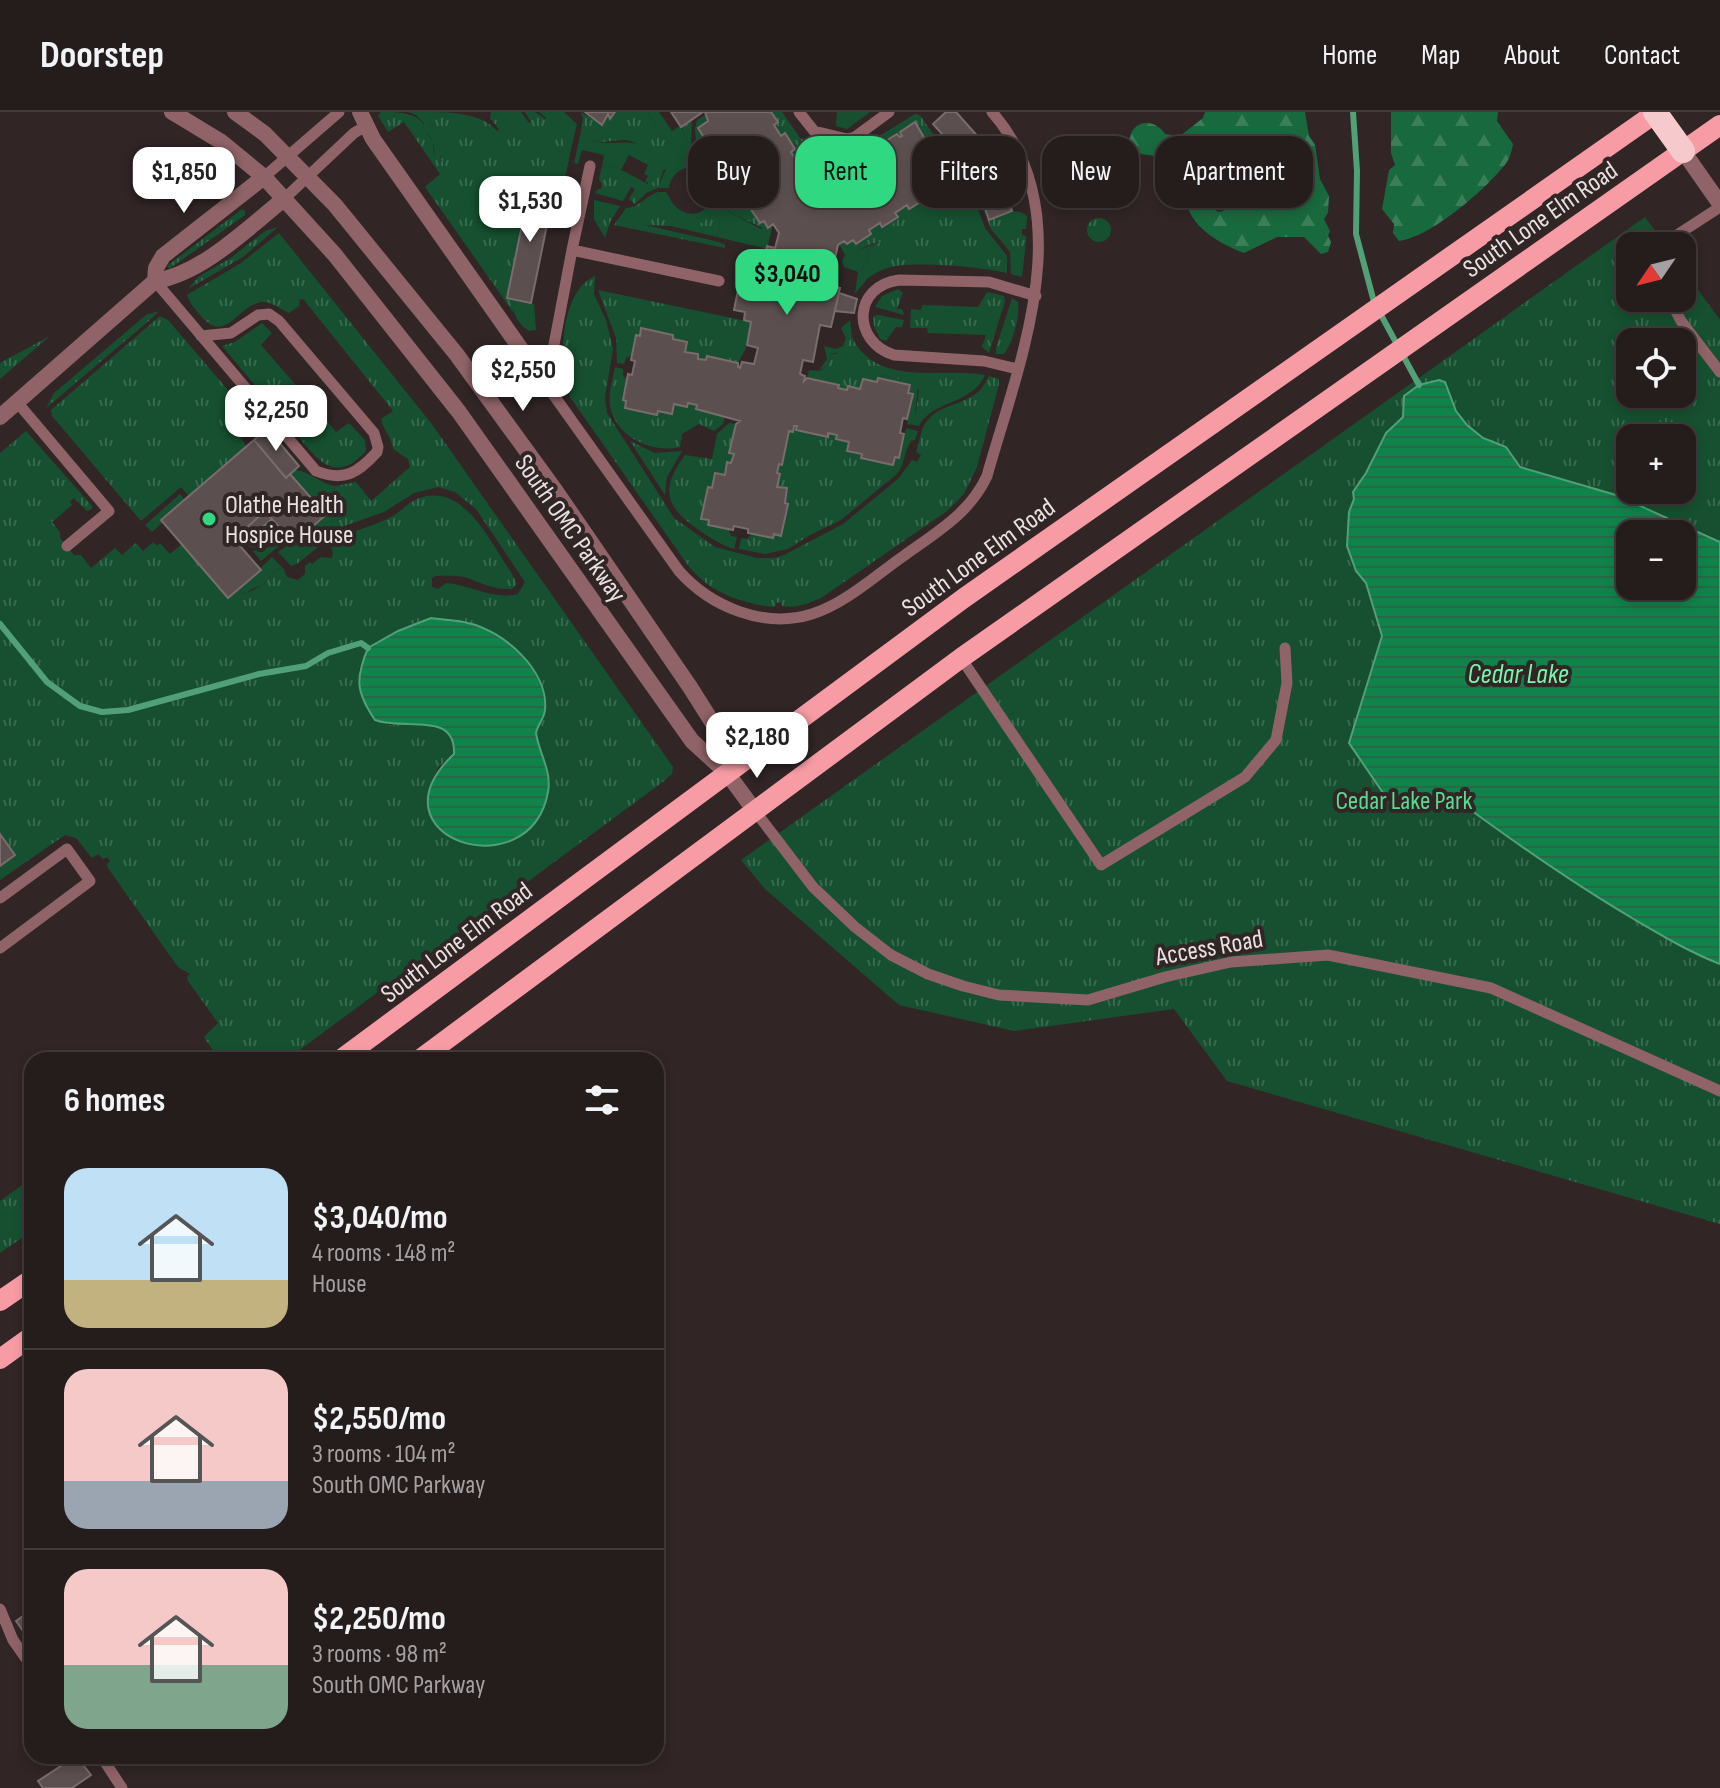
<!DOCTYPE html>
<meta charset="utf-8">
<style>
:root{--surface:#251c1c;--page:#2d2525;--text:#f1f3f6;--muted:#a3a1a3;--line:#423a3b;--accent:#30d882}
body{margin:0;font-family:"Sofia Sans Condensed",sans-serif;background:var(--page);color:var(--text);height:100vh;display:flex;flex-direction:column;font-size:30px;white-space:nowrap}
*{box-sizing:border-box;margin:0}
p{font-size:26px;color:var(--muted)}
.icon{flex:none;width:44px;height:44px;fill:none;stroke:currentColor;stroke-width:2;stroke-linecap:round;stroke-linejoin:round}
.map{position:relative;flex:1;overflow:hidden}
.sheet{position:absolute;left:24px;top:940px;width:640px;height:712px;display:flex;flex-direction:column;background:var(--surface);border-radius:24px;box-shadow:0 4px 12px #0003,0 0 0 2px var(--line)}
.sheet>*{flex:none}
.banner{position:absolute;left:688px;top:24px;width:760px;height:72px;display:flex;gap:16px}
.needle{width:52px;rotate:235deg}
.controls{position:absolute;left:1616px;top:120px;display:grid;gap:16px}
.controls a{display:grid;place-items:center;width:80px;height:80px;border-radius:16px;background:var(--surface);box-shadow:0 4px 12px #0003,0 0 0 2px var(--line);font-size:40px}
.price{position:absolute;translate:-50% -68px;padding:0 18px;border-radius:16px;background:#fff;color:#222;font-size:26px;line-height:52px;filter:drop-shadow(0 2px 4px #0008)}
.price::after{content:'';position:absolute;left:50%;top:48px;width:24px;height:18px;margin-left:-12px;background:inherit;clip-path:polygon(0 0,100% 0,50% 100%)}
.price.selected{background:var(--accent);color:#111}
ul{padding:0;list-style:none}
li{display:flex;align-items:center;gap:24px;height:200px;padding:0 40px}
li+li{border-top:2px solid var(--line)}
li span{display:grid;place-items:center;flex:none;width:224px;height:160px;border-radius:24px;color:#555}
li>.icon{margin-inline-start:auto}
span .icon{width:96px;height:96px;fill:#fffc;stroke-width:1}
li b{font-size:34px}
h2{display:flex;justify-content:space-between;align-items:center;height:96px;padding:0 40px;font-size:34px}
.tag{padding:0 28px;border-radius:24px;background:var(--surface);box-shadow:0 4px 12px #0003,0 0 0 2px var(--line);font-size:28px;line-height:72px}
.tag.selected{background:var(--accent);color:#111}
header{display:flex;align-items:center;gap:48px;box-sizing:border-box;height:112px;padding:0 40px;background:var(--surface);border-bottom:2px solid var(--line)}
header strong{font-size:38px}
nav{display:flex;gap:44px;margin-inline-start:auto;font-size:28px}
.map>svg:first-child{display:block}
.grass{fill:url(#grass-tufts);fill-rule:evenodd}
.forest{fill:url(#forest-firs)}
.garden{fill:#165030}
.water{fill:url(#water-rules);stroke:#51a078;stroke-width:2;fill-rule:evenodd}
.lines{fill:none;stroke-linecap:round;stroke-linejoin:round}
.stream{stroke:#51a078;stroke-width:6}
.building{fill:#5c4f50;stroke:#7a6c6d;stroke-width:2}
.lane{stroke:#8f6367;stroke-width:11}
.street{stroke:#8f6367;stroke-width:16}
.primary{stroke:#f79ca5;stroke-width:20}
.highway{stroke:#f6c9cc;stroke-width:24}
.poi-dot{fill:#30d882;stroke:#312526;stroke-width:3}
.labels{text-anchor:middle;stroke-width:8;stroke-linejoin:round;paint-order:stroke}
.street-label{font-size:26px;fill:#e9e2e2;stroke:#312526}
.poi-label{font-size:26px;fill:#e9e2e2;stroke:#312526;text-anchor:start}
.park-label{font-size:26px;fill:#58db90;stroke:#312526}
.water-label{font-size:28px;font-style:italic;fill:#76f7aa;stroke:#312526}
</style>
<header>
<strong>Doorstep</strong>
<nav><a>Home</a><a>Map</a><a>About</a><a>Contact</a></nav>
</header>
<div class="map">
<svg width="1720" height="1676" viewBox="0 0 1720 1676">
<defs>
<pattern id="grass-tufts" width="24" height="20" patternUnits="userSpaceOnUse" patternTransform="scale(2)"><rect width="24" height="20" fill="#165030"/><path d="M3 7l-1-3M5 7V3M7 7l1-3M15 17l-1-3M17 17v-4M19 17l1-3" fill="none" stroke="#38694e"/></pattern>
<pattern id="forest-firs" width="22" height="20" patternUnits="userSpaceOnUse" patternTransform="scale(2)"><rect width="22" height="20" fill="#19693e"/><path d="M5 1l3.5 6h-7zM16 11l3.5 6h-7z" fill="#3a7e5a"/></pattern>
<pattern id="water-rules" width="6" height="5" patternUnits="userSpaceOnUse" patternTransform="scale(2)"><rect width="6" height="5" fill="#10834b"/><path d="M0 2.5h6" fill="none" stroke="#286748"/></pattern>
</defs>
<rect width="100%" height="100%" fill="#312526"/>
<!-- grass -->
<path class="grass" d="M381 0C398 0 414 0 424 12L423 16 433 29 434 43 442 50 432 12 423 0C448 0 481 0 497 19L499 17 490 6 491 0H521L529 11 531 10 525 0H535L545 7 547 5 555 12 570 42 563 76 561 81 530 75 507 186 513 187V200L425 75 440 62 404 10 388 20 378 4Z
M581 0 601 12 608 2 610 7 615 0H648C656 15 664 32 682 34L687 28 681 15 692 7 691 29 694 47 681 44 663 59 658 76 646 81 635 92 629 87 635 77 631 75 623 89 595 81 598 77H601L602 72 599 67 602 54 608 56 612 53 648 72 651 39C643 35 634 29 625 28 607 28 595 36 581 19L583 7Z
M771 0H782L800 26 818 34 810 40C794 33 783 28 774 13L777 10Z
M837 0H869V1L847 17 836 14Z
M915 2 920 3 939 31 938 34 933 38 915 10 900 25 881 32 884 36 873 43 870 40 857 48 855 39Z
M705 3 708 9 698 16 713 29 720 40 716 43 726 58 730 56 737 67 733 70 742 84 747 82 754 94 751 96 760 111 764 109 768 115 765 117 731 101C726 94 727 90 724 82 721 70 709 55 698 49L695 17 697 8Z
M972 55 982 86 979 87 958 68Z
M948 65 975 89 985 116 1007 144V161C983 155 914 149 891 155 882 157 875 161 868 166L864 165 861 158 868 147 866 139 880 130 871 132 859 138 854 136 948 75Z
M658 80C661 102 684 104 702 110L715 102 720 110 717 125 671 114 645 113 719 130 725 133V136L614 113 626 96C641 95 645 84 658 80Z
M594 88 620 94 610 110 605 126 594 107Z
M984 91 990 107C1002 103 1016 94 1027 104L1026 117H1022V123L1026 124V129L1022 165 1011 162 1010 140 991 117 981 92Z
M242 97 245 99V103L169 157 167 154Z
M1645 105 1666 134H1630V186H1682V156L1720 208V1112L1227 969 1174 897 1014 919 899 893 765 777 741 748ZM1630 230H1682V282H1630ZM1630 326H1682V378H1630ZM1630 422H1682V474H1630Z
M1087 118a12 12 0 1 1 24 0a12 12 0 1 1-24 0Z
M278 115 243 145 188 177 198 165 232 145 265 119Z
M279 121 431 311 673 655 672 662 664 669 286 948H201L213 939 204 925 218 911 188 869 187 865 190 862 178 855 108 756 107 752 110 749 107 745 103 747 98 742 92 746 76 726 65 723 0 768V754L15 743 0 722V341L26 319 92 394V397L87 399 74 386 70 390 72 393 52 410 60 420V426L74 443H81L91 456 115 436 122 443 136 431 143 439 153 430 157 434 160 431 170 442 182 432 228 486 238 478 245 482 263 473 276 457 283 456 287 465 298 468 305 462V454L310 450 312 452 321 445 332 446 333 440 330 434C349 418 370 416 391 405 401 400 407 391 417 387 463 368 490 430 511 460L517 472 512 477C495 478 483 472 468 466 458 463 445 464 435 464L432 466V475L438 477 446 471C471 473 492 488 518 482L525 470 476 397 455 380 438 375 414 381 384 400 344 414 297 452 296 448 302 443V438L314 435 305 421 332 395 335 374 356 370 371 389 410 355 408 347 393 337C392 325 383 318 381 307L393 299 304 188 300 187 299 194 289 201C280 197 272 189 261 190 237 194 226 233 201 204 195 197 190 192 187 183L241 151ZM470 511 496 523 516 538 544 605 536 621C538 635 547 648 549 662 555 714 500 746 456 728L433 666 439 655 454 642C456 605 414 613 388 613 371 592 355 583 360 554Z
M595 164 594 182 606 208 613 237 605 285 607 301 674 406 715 435 757 446H774L784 443 843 412 898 367 912 348 917 350 921 343 916 340C920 330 920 317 927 309 944 287 976 296 989 264L999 267V272L977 355 964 382 947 399 821 486C809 491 796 497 782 494L781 490 776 491 775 494 772 495C737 490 709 480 687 452L570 285C558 253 559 180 595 164Z
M898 177 903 181 897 197H902L904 203 875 195 882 184Z
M598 178 751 210 746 236 738 251 707 244 706 248 698 247V242L685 240 687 230 673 227V223H636L632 243 626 246 624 252 617 251 616 226Z
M987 180 1004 184 1005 189 989 241 982 235 986 223 928 221 927 216H910L911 197 921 198 922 193 978 195Z
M1012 186 1018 190C1020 205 1013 230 1004 242H996V236Z
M159 199 151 207 46 296 54 281 146 203Z
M878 203 904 208 902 215H896L886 229 880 227 874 214 873 204Z
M160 204 168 208 258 313 241 325 246 335 189 384 181 375 141 409 52 304 51 298Z
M262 211 272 221 261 233 314 294 311 300 290 315 222 234 235 230Z
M50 224 0 267V251Z
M852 225C877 276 939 255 985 263 972 292 939 287 921 310L915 305 919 278 913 271 883 263 877 270 863 267 860 277 848 274 847 278 838 276V273L807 266 809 258 821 259 829 251 831 242H836Z
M615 255 623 257V263L627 268 623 287 626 289 625 296 656 303 658 299 672 302 674 292 687 295 688 291 725 303 723 312 714 319 699 312 682 322 680 335C652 342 614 324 610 293 608 281 613 267 615 255Z
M320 301 336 320 349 311 365 328 366 339C335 373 318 348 296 322Z
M729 311 736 312 730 341 734 342 731 351H727L725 363 715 361 712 376H708L702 407 728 416 731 424 737 425 734 437C719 432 709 425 696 416 664 393 661 376 685 343L712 347 717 322Z
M794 314H797V318L827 325 828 321 837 323V327L849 330 848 339 862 342V346L892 353 897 362 841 408 810 423 788 437 765 442 739 437 741 426 747 427 752 422 773 426 774 422 781 423 786 376 777 375 780 362 777 361 779 352H782L789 319 793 320Z
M630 329 655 341 682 339 667 365 665 383Z
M32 1066V1119L0 1141V1089Z"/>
<!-- forest -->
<path class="forest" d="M1205 0H1305L1309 24 1315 32 1320 67 1329 84 1328 101 1324 107 1330 119 1328 124 1331 130 1328 140 1321 142 1304 125H1277L1244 141C1222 133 1192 116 1187 92L1192 83 1199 80 1213 97 1219 100 1225 98C1233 88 1234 80 1227 69H1199L1180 54 1155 44 1141 42 1129 32C1129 9 1153 4 1165 22L1180 24 1203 6Z
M1391 0H1498L1497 9 1513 32C1512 38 1510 45 1507 50 1488 76 1431 125 1399 129L1393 121 1394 112 1382 97 1389 58 1395 53 1391 41Z"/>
<!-- garden -->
<path class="garden" d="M408 0H423C436 14 440 33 441 51L434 44C436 33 431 23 423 18L424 11 416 3Z
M539 0H564L577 12 570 42 554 12Z
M648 0H659L672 19 680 14 687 28 685 33C666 38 656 14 648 0Z
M581 19C602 46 634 13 660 48L658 65 652 71 645 70 648 64 644 62 648 53 629 43 621 58 612 53 608 56 602 54 604 43 582 38 578 52 574 51Z
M792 32 810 40 818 34 824 35 813 45V53L818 62 817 69 808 66 812 63 802 48 798 51 791 40 795 37Z
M830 36 855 39 857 48 855 50 857 53 846 60 843 57 828 67 831 71 828 72 822 70 823 63 835 56 837 48Z
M681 44 694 47 693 55C680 55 671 63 669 76H658L668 52Z
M698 49 711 58 720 69 727 97 731 101 761 117 773 112 767 137 717 125 720 110 715 102C709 105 703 111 697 112 679 115 660 96 658 80H666C669 83 671 91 676 95 702 119 736 72 698 56Z
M944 60 948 65V75L855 136 859 138 880 130 866 139 868 147 861 158 863 163 868 166 855 182 858 160 844 155 842 149 845 143 839 132 844 129 847 132 853 128 857 132 871 122 869 118 880 111 883 115 897 105 895 101 907 93 910 97 925 87 923 82 925 81 928 85 937 65Z
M513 187 534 192 536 218 529 219C518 212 511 200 513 187Z
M850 208 852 225 843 239 831 242 829 251 818 260 827 247 824 234 836 237 843 234 846 226 841 216Z
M883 263 913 271 918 275 915 302 921 310 919 314 907 312 913 282 908 281 910 273 881 267Z
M906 316 918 319 915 328 911 329C903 341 905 353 897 362L892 353 895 345 899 346Z
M294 358C308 358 319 371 335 374L331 398 325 403 290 362Z
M180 382 185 388 162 407 163 410 152 420 145 413Z
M268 410 278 421 263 425 257 436 249 435 245 430Z
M305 421 314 435 302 438V443L296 448 297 452 291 454 278 440Z
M272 425 281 426 285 429 261 449 253 439 269 435V426Z
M272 445 283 456 276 457 263 473 252 477 246 482 238 478Z"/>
<!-- water -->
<path class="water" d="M1439 268 1445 270 1456 299 1467 313 1483 326 1506 335 1520 355 1616 383 1720 430V852C1689 840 1661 823 1632 806 1571 770 1514 730 1457 688L1396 700 1349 631 1382 524 1366 471 1356 459 1347 434 1349 400 1354 387 1353 380 1366 361 1386 321 1403 305 1404 284 1419 273ZM1630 422H1682V474H1630Z
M431 506C443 508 457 508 468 511 504 519 549 559 545 598 544 607 538 612 536 621 539 642 552 658 548 680 530 779 365 726 454 642 456 598 403 619 375 608 356 580 355 567 368 536L398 519Z"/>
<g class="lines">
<!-- stream -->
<path class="stream" d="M1353 0 1357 59 1356 122 1374 190 1419 273
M0 512 47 570 80 594 102 600 128 598 259 562 306 554 328 541 361 531 368 536"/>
</g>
<!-- building -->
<path class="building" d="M585 0H615L610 7 608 2 602 13Z
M671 0H703L681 15Z
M705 0H771L778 10 774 13 781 24 785 21 795 37 791 40 798 51 802 48 812 64 808 66 814 75 821 77 831 71 828 67 844 57 846 60 857 53 855 50 870 40 873 43 884 36 881 32 897 22 900 25 902 24 900 20 915 10 944 60 937 65 944 75 928 85 925 81 923 82 925 87 909 97 907 93 895 101 898 105 882 115 880 111 869 118 871 122 856 132 853 128 847 132 844 129 838 133 829 173 840 176 831 215 820 213 813 250 803 248 800 262 805 264 804 269 807 266 839 273 838 276 847 278 848 274 860 277 863 267 877 270 878 266 910 273 908 281 913 282 907 307 903 306 900 321 904 322 899 346 895 345 893 353 861 346 862 342 847 339 849 330 836 327 837 323 828 321V325L796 318 797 314H794L793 320 789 319 782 353 779 352 777 361 780 362 777 375 787 376 785 391 788 392 781 424 774 422 773 426 748 421V417L734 414 733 418 708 413 709 408 701 407 708 375 712 376 715 361 725 363 727 350 731 351 734 342 729 341 736 312 740 309 696 297 697 293 688 291 687 295 674 292 672 302 658 299 657 303 625 296 626 289 623 288 628 262 632 263 635 249 631 248 636 223 640 224 641 216 673 223V227L687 230 685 240 698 242V247L706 248 707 244 738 251V255L740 256 742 250 754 252 758 236 747 233 751 210 744 208 745 200 734 198 743 153 763 155 767 134 775 136 779 121 773 112 768 116 764 109 760 111 750 96 754 94 747 82 743 85 733 69 737 67 730 56 726 58 716 43 720 40 713 29 708 32 698 16 708 9Z
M946 0H956L989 37 970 53 933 12Z
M995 47 1012 99 989 108 971 55Z
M808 67 829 72 821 77 814 75Z
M530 74 554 79 531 191 507 186Z
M839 181 857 187 854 201 835 199Z
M267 316 299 354 286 366 254 328Z
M254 328 286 366 290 362 326 403 293 431 265 399 234 427 261 458 228 486 161 408Z
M265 399 272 407 241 434 234 427Z
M0 722 15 743 0 754Z
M32 1498V1532L16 1509Z
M76 1644 91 1663 72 1676H43L38 1669Z"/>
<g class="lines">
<!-- lane -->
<path class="lane" d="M799 0 814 19 847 27 855 25 889 0
M264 65 339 0
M285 86 354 21 366 14
M1660 134 1720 95
M572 138 590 54
M155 169 316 359C344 370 358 361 377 340L378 335 374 321 279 209 269 202 258 203 231 221 201 224
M719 169 572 138 552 243 535 257 679 459C711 495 764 517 812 502 845 492 876 463 905 443 937 420 970 401 987 364 1019 250 1082 102 992 0
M1669 186 1681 209 1720 260
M1017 257 984 249 894 243C851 229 853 174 899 168L989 170 1036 184
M17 290 109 399 67 434
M961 546 1101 753 1245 665 1276 628 1287 571 1285 536
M755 699 813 775 855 815 891 843 928 862 963 874 999 883 1088 888 1165 865 1231 850 1328 843 1491 876 1720 979
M0 786 67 737 90 769 0 836
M0 1497 13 1528 32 1555
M101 1644 122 1676"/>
<!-- street -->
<path class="street" d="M172 0 220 29 264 65 335 143 459 300 692 629 727 661 755 699
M235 0 265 22 335 93 457 243 555 378 690 575 714 613 726 659
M360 0 373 27 535 257
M1683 39 1720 92
M155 169 156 156 163 144 264 65
M0 305 155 169C202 162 249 115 285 86"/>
<!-- primary -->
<path class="primary" d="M340 948 964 486 1657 0
M419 948 961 546 1720 13
M0 1189 32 1167
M0 1247 32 1224"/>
<!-- highway -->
<path class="highway" d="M1655 0 1683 39"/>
</g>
<!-- markers -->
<circle class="poi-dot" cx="209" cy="407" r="8"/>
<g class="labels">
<!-- street labels -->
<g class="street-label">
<text transform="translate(1540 107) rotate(-35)" y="9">South Lone Elm Road</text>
<text transform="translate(571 416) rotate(55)" y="9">South OMC Parkway</text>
<text transform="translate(978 445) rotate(-36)" y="9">South Lone Elm Road</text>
<text transform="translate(456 830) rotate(-37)" y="9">South Lone Elm Road</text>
<text transform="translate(1209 835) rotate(-10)" y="9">Access Road</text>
</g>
<!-- poi labels -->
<g class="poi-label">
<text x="225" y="401">Olathe Health<tspan x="225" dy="30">Hospice House</tspan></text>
</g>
<!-- park labels -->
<g class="park-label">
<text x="1404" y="697">Cedar Lake Park</text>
</g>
<!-- water labels -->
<g class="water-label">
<text x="1518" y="571">Cedar Lake</text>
</g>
</g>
</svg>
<div class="controls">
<a><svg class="needle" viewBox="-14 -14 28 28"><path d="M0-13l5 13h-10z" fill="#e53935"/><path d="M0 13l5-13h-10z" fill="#a3a1a3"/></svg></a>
<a><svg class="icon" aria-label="locate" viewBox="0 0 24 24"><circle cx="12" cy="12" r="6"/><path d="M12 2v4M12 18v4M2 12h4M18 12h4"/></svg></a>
<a>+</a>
<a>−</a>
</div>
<b class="price" style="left:184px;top:103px">$1,850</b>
<b class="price" style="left:530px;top:132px">$1,530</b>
<b class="price selected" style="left:787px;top:205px">$3,040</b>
<b class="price" style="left:523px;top:301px">$2,550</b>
<b class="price" style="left:276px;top:341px">$2,250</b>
<b class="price" style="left:757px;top:668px">$2,180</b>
<div class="banner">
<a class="tag">Buy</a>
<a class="tag selected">Rent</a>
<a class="tag">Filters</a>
<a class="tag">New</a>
<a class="tag">Apartment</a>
</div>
<section class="sheet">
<h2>6 homes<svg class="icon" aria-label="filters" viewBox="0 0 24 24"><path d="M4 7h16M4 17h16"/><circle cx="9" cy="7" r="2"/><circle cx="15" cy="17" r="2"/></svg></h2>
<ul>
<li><span style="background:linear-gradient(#bfe0f5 70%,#c2b280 0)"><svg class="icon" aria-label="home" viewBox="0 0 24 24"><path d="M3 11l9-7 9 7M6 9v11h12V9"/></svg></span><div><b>$3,040/mo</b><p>4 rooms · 148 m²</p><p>House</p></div></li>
<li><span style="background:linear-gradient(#f6c9c9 70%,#9aa5b1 0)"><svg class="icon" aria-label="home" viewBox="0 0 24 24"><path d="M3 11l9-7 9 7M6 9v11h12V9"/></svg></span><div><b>$2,550/mo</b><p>3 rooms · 104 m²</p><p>South OMC Parkway</p></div></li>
<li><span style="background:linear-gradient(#f6c9c9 60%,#7fa58c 0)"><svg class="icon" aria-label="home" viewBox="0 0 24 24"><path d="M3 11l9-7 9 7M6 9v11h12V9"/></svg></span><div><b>$2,250/mo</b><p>3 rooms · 98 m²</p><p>South OMC Parkway</p></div></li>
</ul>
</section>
</div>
